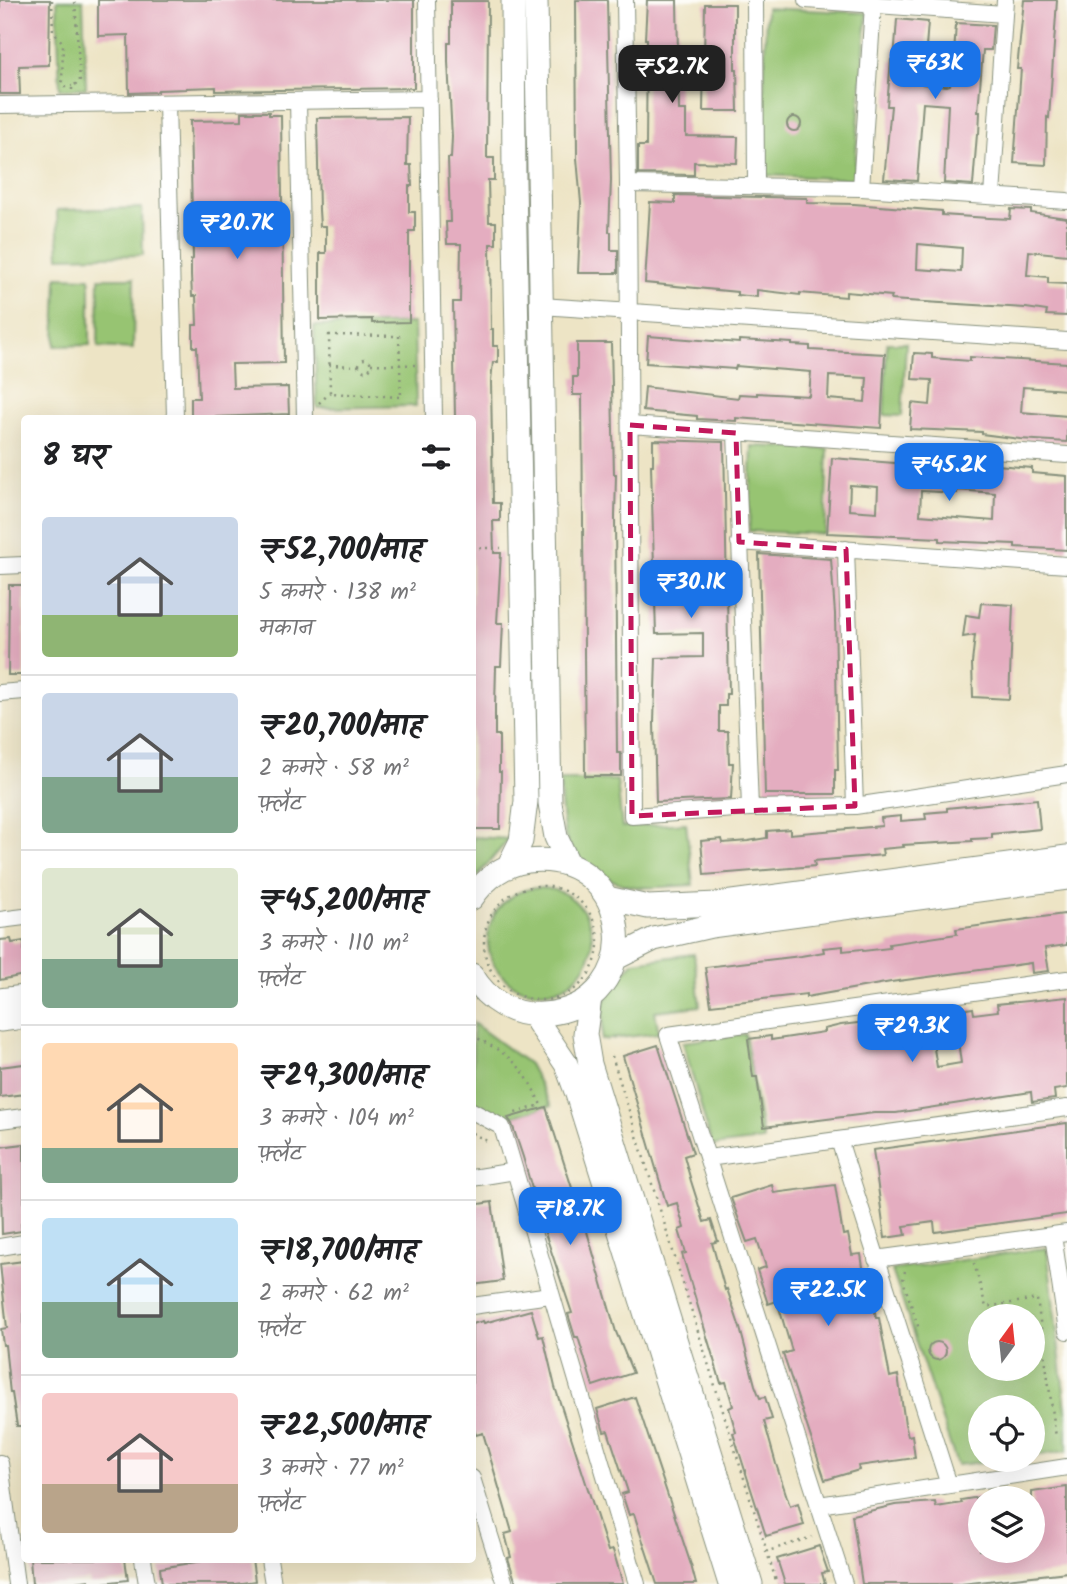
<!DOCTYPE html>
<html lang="hi">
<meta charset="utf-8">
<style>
:root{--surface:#fff;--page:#f6f6f6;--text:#202124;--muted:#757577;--line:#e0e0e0;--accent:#1a73e8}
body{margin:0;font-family:Kalam,"Playpen Sans Deva",sans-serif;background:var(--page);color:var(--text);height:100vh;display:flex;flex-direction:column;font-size:26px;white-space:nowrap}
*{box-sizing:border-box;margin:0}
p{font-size:23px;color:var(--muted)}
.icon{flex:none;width:38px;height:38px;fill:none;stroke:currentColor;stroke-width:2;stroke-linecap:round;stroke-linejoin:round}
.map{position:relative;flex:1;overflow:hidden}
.panel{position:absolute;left:21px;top:415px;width:455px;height:1148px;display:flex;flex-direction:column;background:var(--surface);border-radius:7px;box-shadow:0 7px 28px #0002}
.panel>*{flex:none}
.needle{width:46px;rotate:15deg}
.tools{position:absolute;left:968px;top:1304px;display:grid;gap:14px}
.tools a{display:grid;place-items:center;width:77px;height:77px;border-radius:50%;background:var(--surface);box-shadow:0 7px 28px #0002;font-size:35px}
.price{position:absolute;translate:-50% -60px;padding:0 16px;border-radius:14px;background:var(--accent);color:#fff;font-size:23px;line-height:46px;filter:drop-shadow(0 2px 4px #0008)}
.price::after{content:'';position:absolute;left:50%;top:42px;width:21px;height:16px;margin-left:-10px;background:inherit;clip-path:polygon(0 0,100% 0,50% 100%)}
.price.active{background:#222;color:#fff}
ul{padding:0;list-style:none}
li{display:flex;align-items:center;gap:21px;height:175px;padding:0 21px}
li+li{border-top:2px solid var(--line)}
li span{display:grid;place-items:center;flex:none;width:196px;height:140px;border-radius:7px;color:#555}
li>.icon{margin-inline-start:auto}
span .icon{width:84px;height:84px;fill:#fffc;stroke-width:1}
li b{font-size:30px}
h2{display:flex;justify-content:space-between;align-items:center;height:84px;padding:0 21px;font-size:30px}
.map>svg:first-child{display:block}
.green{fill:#97c472;stroke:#5b8053;stroke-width:2;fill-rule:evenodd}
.building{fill:#e4adc0;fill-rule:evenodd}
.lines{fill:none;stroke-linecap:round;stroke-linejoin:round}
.street-casing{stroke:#86907c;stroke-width:18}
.secondary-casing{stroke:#86907c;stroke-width:25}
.path{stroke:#86907c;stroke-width:2.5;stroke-dasharray:2 5;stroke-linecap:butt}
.street{stroke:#fff;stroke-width:16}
.secondary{stroke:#fff;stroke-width:23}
.marked{fill:none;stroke:#c2185b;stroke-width:5;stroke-dasharray:14 9;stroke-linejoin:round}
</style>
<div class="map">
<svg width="1067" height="1584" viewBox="0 0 1067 1584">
<rect width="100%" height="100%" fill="#fdfcf7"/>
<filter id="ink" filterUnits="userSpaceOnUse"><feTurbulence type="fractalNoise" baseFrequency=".0143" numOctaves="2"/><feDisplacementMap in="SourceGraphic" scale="14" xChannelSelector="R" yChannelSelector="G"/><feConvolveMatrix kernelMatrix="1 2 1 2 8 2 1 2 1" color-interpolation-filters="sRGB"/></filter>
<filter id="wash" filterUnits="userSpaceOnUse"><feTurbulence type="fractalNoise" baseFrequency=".00686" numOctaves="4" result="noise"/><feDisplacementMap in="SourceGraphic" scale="28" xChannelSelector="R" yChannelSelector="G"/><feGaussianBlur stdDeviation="1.57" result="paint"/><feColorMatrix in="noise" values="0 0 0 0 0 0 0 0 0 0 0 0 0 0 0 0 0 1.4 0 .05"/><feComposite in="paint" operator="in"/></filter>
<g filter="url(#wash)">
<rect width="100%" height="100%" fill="#ede4c5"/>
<!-- green -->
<path class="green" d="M57 0H83L86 88 60 89Z
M766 8 867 13 854 179 762 175Z
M142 208 143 255 59 257 57 210Z
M57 277 90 278V345L55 346Z
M99 278H134L133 349 98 347Z
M414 323 416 406 317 408 314 326Z
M887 343H906L902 416 884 415Z
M752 446 828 449 825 534 749 531Z
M560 780H617L622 827 686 823 693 885C648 887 629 895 590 867 578 858 568 849 565 834 561 817 561 798 560 780Z
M473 837 509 839 473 881Z
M488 940a52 52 0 1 1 104 0a52 52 0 1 1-104 0Z
M694 954 700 1006 655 1011 659 1033 602 1040 604 1003 619 977 634 962Z
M473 1023 529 1064 551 1106 502 1119 473 1102Z
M745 1034 763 1140 712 1146 683 1042Z
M1047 1248 1067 1418V1451L1033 1456 1032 1407H980V1460H1002L957 1465 892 1270ZM980 1316H1032V1368H980Z"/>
<g id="blocks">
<!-- building -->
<path class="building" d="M0 0H50L49 65 19 66 20 94H0Z
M98 0H414V88L216 91V87L186 88V89L158 90V92L129 93 128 35 98 36Z
M576 0H607L611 180 609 232H611V250H618V273H578L581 203 577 158Z
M647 0H677L679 110H686V136L738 137 737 163 694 162V175L638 174V146H646L647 39H645Z
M1024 0H1057L1049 118 1047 117 1046 165 1014 163 1021 69H1017Z
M451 1H488L487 158H494V180H488L489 222H496V244H490L491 329H493V346H498V362H493L491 381 493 503H500V521H493L494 553H501L497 623H503L501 666H496L495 707V735H499V772H501L500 829H472V418H455L453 302H460L461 244H447L446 222H450L448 158H451L452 137 448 62V43H451Z
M705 4H735V69H737L738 111H703Z
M897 19 928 22 923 84 947 86 950 85 953 71 956 23 993 25 991 50H983L978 112H980L979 134H977L973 185 944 183 948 105 923 103 917 181 884 179 891 106H887L889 82 891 60H894Z
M242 112H269V115H281L284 363 232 364 233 388 288 387 289 414 191 418V398H199L197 347H193V325H197L196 296H192L191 276V260L193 259 190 121 242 120Z
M787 124a7 7 0 1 1 14 0a7 7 0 1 1-14 0Z
M408 117 407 165H411L412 186H409V212H415V231H409V322L372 323V319L320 320V253H326V226H320L319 210 317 118Z
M675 195 807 198V203L854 204 942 211V215L989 218 1010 219 1011 209 1031 210V213L1067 218V255L1029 251 1027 275 1048 277V283L1067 284V316L1046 315 1047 311 1026 308 891 300 892 296 846 292V297L800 293V295L757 290V297L737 295V292L645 283 650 202 675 203ZM918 244 962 248 961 272 917 269Z
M648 336 739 343V340L792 343V345L810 346V350L885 354 881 428 736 418V421L697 419V416L643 411 645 387 738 398 739 394 757 395V393L809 396 811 372 736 366 735 369 646 363ZM829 376 867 378 865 402 828 399Z
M577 343H611L614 474H616L615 517 617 753H621V776H585L582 395H573V377H577Z
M914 353 932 354V358L970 361V357L1067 363V390L1023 387 1021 412 1067 416V442L1020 439 982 434V432L910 429 912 403 930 405 932 380 912 379Z
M653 440 724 442 729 694H726V706H719V731H728L729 763H733L731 799 656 802 654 723 656 658 703 657V633L656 634 651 465H653Z
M832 458 907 464 997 463V465L1032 468V473L1067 476V550L1015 547V544L940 541V538L827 533ZM850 485 878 487 877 512 849 510ZM957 490 995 493 994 521 920 515 921 491 957 493Z
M759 554 831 559 835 614 838 770H835V794H765Z
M9 585H24V675H8Z
M981 603 1013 605 1009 699 973 697 972 663 975 635 963 637 966 615 979 617Z
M1037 799 1040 829 992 834V838L972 839V841L903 845 904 847 882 849 883 855 814 861 815 866 704 875 701 841 722 839 723 843 748 841 767 838V831L790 829V834L882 826 881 818 901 816V821L926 819 925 813 947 811V808Z
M1064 914 1067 915V945L1045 948 1049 971 1032 973 1031 963 891 982 806 997V994L711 1005 705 967 801 956 824 952 823 948 843 946V951L862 949 863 951 890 948 889 944 957 934 956 929Z
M11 939 12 943 24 941V975L0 980V940Z
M1067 997V1088L1054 1090 1055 1099 1032 1102 1031 1092 896 1113H874L764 1127 757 1077H753L748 1039 771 1036V1040L824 1032V1029L841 1025 883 1020 884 1026 929 1018 937 1067 961 1063 954 1011 973 1008 974 1014 998 1011 997 1004Z
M658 1045 693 1153 684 1156 691 1181 704 1222 711 1220 718 1241 712 1243 725 1290 727 1289 740 1328 755 1385 760 1398 765 1397 772 1419 764 1421 776 1464 790 1506 798 1503 804 1525 766 1536 733 1433 736 1432 729 1408 733 1406 726 1382 721 1383 682 1254 686 1253 679 1230 684 1228 677 1203 667 1206 623 1056Z
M24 1064V1094L0 1097V1067Z
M546 1107 573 1191 575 1190 616 1332 633 1373 593 1386 578 1337H575L568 1314 572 1313 542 1224 523 1157 512 1124 508 1118Z
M1067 1123V1214L935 1232 934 1222 904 1226 906 1235 885 1238 873 1150Z
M24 1144V1223L21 1224 22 1231 2 1234 0 1147Z
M772 1185 774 1193 835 1185 843 1235 848 1234 852 1255 861 1254 867 1294H872L876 1318H879L890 1377 898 1375 905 1424 908 1436 912 1435 915 1458 858 1466 859 1470 825 1480 783 1354 792 1351 777 1301 768 1304 757 1270 766 1267 757 1239 747 1242 731 1198Z
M492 1202 503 1281 472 1285V1205Z
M24 1261V1426H17L12 1393H10L5 1345H3L1 1329 7 1328 0 1264Z
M531 1310 539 1337 543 1336 555 1387 608 1551 613 1550 623 1584H517L514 1577 508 1558 511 1557 505 1534 512 1532 483 1433 476 1435 472 1423V1324L483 1321 484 1323Z
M928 1351a9 9 0 1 1 18 0a9 9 0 1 1-18 0Z
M635 1397 691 1565 696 1584H657L634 1514 629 1515 622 1494 628 1492 608 1431 604 1432 597 1409Z
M1067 1487V1572L961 1584H862L852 1515 895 1505 935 1502 936 1507 962 1503 961 1500 980 1497V1550H1032V1492Z
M819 1546 828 1572 822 1573 825 1584H785L777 1559Z
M30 1559H125L128 1580 94 1584H90L89 1580 60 1584H32Z
M214 1559H252L255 1581 235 1584H162L160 1568Z"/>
</g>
</g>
<g filter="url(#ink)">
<use href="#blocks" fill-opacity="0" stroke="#86907c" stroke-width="2"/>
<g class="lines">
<defs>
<path id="street" d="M427 0 434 418
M625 0 628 184 632 816 750 808 855 806 1067 774
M755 0 756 185
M806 0 1004 14
M298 101 305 418
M167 103 175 418
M0 105 429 99
M628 184 861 188 1067 201
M861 188 873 5
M992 196 1005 0
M541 306 1067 341
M630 425 1067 455
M736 433 750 808
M739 542 1067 565
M846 549 855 806
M0 566 24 565
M0 693 24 691
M0 920 24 917
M472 1111 502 1127 637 1584
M0 1120 24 1117
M839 1140 949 1485
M708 1158 1067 1108
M472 1178 515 1171
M1053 1235 1067 1331
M0 1247 24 1243
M876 1259 1067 1233
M472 1306 550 1295
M0 1463 16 1584
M472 1478 505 1584
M819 1505 1067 1467
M143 1559 147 1584
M269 1559 273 1584
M844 1584 668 1035 1067 979"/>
<path id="secondary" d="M536 0 550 803 556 837 569 865
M508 867 521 841 526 801 514 182 513 0
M472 898C485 879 504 864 528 861 635 848 653 1006 543 1014 514 1017 487 1001 472 975
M607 898 648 907 717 904 1067 857
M616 958 654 939 711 926 1067 878
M590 998 585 1034 590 1064 751 1584
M0 1000 24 997
M533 1015 566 1064 577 1094 730 1584
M0 1020 24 1017"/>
</defs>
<!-- street casing -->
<use href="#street" class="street-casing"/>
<!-- secondary casing -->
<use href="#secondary" class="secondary-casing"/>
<!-- path -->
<path class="path" d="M52 0 53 31 63 43 62 84 65 87 72 86
M72 90V86L80 82 75 0
M329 335 399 336 401 397 330 393Z
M359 365a6 6 0 1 1 12 0a6 6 0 1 1-12 0Z
M371 364 417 365
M329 365 358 366
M319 403 330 393
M472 548H501
M484 943a57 57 0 1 1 114 0a57 57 0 1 1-114 0Z
M472 1035C513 1058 521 1062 541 1105L512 1114
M612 1056 777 1584
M472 1133 487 1141
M974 1263 986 1307 1037 1299 1056 1437
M905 1271 903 1280 919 1329
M765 1552 812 1537"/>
<!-- street -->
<use href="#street" class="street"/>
<!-- secondary -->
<use href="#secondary" class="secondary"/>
</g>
</g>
<!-- marked area -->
<path class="marked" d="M630 425 736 433 739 542 846 549 855 806 632 816Z"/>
</svg>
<div class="tools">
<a><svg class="needle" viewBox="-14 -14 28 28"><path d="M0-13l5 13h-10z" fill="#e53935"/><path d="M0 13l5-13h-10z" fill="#757577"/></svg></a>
<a><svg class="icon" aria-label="locate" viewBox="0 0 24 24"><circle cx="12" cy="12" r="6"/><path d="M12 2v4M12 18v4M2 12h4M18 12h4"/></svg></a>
<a><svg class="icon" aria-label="layers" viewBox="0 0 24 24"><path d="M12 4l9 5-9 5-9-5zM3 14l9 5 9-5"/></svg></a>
</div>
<b class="price" style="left:935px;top:101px">₹63K</b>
<b class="price active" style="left:672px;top:105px">₹52.7K</b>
<b class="price" style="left:237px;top:261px">₹20.7K</b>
<b class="price" style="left:949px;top:503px">₹45.2K</b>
<b class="price" style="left:691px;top:620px">₹30.1K</b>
<b class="price" style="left:912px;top:1064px">₹29.3K</b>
<b class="price" style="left:570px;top:1247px">₹18.7K</b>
<b class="price" style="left:828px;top:1328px">₹22.5K</b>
<section class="panel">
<h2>8 घर<svg class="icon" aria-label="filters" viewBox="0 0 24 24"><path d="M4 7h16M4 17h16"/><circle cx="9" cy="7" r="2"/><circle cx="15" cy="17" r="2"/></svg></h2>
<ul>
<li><span style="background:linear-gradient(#c9d6e8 70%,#8fb573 0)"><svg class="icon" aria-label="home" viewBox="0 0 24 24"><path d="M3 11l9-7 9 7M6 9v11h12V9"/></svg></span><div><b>₹52,700/माह</b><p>5 कमरे · 138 m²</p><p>मकान</p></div></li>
<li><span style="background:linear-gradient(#c9d6e8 60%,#7fa58c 0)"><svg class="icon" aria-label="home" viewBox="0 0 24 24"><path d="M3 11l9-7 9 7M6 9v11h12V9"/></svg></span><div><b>₹20,700/माह</b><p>2 कमरे · 58 m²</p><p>फ़्लैट</p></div></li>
<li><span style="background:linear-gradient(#dfe7d0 65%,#7fa58c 0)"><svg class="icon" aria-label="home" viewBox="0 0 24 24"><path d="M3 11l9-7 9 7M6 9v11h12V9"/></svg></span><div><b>₹45,200/माह</b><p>3 कमरे · 110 m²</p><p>फ़्लैट</p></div></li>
<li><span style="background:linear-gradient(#ffd9b3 75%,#7fa58c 0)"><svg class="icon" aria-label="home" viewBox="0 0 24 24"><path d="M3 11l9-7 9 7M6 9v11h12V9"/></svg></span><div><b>₹29,300/माह</b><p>3 कमरे · 104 m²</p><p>फ़्लैट</p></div></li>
<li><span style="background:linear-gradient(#bfe0f5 60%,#7fa58c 0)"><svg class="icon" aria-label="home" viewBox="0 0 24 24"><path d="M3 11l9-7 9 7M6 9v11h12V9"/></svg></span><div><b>₹18,700/माह</b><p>2 कमरे · 62 m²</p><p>फ़्लैट</p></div></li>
<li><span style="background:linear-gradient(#f6c9c9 65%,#b9a48a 0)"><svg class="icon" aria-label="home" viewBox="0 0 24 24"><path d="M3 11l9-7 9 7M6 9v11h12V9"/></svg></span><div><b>₹22,500/माह</b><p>3 कमरे · 77 m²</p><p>फ़्लैट</p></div></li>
</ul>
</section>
</div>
